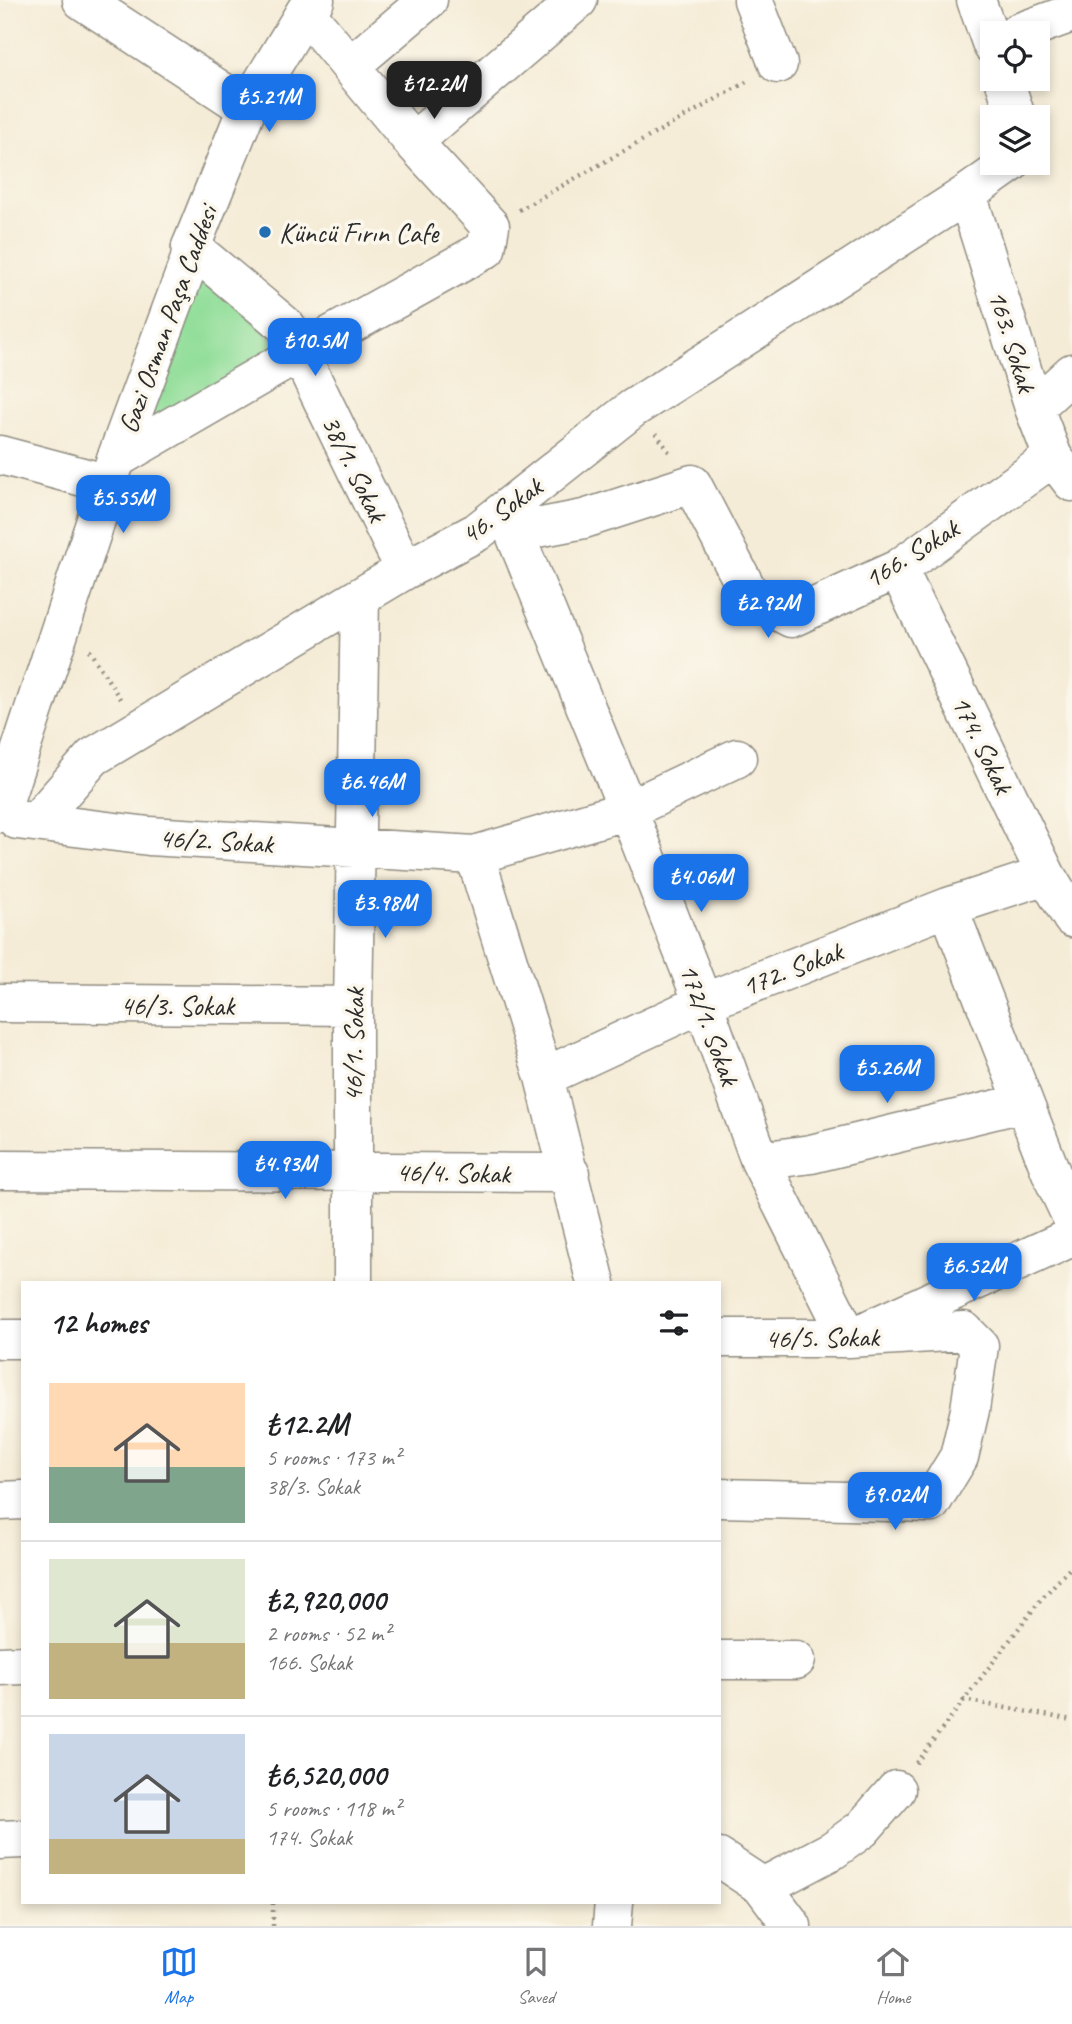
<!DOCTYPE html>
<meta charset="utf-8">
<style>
:root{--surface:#fff;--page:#f2f2f2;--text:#202124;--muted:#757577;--line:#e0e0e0;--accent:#1a73e8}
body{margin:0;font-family:Caveat,sans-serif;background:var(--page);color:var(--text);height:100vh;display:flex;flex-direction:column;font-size:26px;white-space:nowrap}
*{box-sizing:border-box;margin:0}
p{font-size:23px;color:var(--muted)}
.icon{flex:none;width:38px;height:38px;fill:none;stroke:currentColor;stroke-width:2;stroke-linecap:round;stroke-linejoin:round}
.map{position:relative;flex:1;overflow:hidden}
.details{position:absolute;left:21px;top:1281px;width:700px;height:623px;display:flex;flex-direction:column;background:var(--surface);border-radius:0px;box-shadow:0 4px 10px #0003}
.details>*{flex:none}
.fabs{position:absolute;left:980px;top:21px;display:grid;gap:14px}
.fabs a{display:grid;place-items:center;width:70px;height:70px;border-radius:0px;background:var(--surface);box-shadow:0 4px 10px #0003;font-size:35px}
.price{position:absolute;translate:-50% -60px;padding:0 16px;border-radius:14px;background:var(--accent);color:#fff;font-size:23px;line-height:46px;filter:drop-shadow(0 2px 4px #0008)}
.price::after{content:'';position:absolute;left:50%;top:42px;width:21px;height:16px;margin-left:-10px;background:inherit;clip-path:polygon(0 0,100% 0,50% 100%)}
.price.on{background:#222;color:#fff}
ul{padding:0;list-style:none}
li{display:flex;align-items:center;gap:21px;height:175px;padding:0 28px}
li+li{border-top:2px solid var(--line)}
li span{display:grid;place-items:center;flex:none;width:196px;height:140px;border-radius:0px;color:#555}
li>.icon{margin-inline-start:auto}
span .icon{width:84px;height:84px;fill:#fffc;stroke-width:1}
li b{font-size:30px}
h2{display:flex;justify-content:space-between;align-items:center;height:84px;padding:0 28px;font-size:30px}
.tab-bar{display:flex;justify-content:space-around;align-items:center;height:98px;border-top:2px solid var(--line);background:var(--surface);font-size:19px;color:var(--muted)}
.tab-bar a{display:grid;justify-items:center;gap:4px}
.tab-bar .on{color:var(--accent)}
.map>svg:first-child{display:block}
.green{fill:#92de9a;stroke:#5e8462;stroke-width:2}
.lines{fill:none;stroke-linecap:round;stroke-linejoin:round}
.minor-casing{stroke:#908c81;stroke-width:41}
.major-casing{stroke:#908c81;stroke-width:41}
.path{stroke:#908c81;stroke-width:4.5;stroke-dasharray:2 5;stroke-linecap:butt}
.minor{stroke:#fff;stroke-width:38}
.major{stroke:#fff;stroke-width:38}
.poi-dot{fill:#1f6fb2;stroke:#fbf7ec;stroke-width:2.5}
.labels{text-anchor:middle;stroke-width:7;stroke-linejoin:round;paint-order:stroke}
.poi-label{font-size:28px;fill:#2b2b2b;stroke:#fbf7ec;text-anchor:start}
.street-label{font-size:28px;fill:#2b2b2b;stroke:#fbf7ec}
</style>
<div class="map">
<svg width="1072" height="1926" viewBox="0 0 1072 1926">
<rect width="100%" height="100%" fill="#fbf7ec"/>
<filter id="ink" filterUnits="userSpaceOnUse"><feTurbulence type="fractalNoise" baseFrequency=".0143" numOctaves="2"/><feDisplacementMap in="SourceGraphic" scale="14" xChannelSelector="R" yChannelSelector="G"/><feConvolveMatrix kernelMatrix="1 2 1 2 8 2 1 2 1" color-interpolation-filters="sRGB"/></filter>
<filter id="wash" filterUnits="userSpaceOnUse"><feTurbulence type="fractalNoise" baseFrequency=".00686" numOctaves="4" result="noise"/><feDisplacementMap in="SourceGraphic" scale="28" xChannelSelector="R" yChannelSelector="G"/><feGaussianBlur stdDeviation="1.57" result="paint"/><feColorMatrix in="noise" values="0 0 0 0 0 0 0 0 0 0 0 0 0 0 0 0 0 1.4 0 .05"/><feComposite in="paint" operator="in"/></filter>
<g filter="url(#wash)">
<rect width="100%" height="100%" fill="#f5ecd7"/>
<!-- green -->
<path class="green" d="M200 269 285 350 141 433Z"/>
</g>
<g filter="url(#ink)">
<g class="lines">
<defs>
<path id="minor" d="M82 0 247 108
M753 0 778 64
M976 0 992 45
M1017 33 1072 13
M350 66 428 0
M1004 79 1016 117
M413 142 578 0
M967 194 1034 408 1053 457 1072 482
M191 247 287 327 405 570
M1034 408 1072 373
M0 455 109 484
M116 459 299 353 486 249 490 226 413 142 305 12
M505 510 628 810 703 1003 760 1161 849 1338
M505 510 537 528 584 519 692 484 751 597 791 618 898 569 1053 457
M898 569 1046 875 1072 918
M17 820 149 836 475 855 628 810 737 758
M36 822 93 757 405 570 477 532 632 409 967 194 1011 163
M475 855 544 1077 596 1283
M948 907 1054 1180 1072 1218
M0 1003 353 1006
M544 1077 703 1003 948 907 1046 875
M760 1161 811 1154 1023 1103
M0 1170 570 1173
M353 1283V1006L360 597
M870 1329 1072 1237
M719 1338H849L964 1331 979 1346 970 1410 959 1457 931 1503 719 1498
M0 1339H23
M0 1501 23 1500
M719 1660H796
M0 1666 23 1665
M0 1840 23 1839
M719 1858 763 1887 792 1926
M763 1887 833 1850 862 1829 896 1790
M612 1926 614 1902"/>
<path id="major" d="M0 813 116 459 190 259 191 247 247 108 305 12 315 0"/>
</defs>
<!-- minor casing -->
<use href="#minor" class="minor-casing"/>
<!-- major casing -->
<use href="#major" class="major-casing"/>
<!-- path -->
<path class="path" d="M519 210 750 80
M656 433 671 455
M89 650 122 702
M963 1700 1072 1720
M916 1763 1042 1598 1072 1566
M273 1926V1902"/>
<!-- minor -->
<use href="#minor" class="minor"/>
<!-- major -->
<use href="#major" class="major"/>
</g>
</g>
<!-- markers -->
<circle class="poi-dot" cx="265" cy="232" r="7"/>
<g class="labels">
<!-- poi labels -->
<g class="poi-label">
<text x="279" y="242">Küncü Fırın Cafe</text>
</g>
<!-- street labels -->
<g class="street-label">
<text transform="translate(167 319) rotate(-70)" y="10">Gazi Osman Paşa Caddesi</text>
<text transform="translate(1013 341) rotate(73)" y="10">163. Sokak</text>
<text transform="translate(355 468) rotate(64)" y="10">38/1. Sokak</text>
<text transform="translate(501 510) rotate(-36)" y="10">46. Sokak</text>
<text transform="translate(911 553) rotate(-32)" y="10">166. Sokak</text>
<text transform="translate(983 744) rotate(64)" y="10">174. Sokak</text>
<text transform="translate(216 840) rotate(3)" y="10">46/2. Sokak</text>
<text transform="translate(792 968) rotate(-21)" y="10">172. Sokak</text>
<text x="177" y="1015">46/3. Sokak</text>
<text transform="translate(710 1024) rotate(70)" y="10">172/1. Sokak</text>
<text transform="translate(353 1045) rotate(-89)" y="10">46/1. Sokak</text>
<text transform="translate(453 1172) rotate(1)" y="10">46/4. Sokak</text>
<text transform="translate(822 1337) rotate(-1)" y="10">46/5. Sokak</text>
</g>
</g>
</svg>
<div class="fabs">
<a><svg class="icon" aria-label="locate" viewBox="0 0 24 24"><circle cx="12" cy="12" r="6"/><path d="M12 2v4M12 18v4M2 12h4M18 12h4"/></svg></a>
<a><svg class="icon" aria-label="layers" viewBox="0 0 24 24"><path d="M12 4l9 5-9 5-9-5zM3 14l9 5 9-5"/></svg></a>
</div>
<b class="price on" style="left:434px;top:121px">₺12.2M</b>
<b class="price" style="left:269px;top:134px">₺5.21M</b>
<b class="price" style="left:315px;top:378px">₺10.5M</b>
<b class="price" style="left:123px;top:535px">₺5.55M</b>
<b class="price" style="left:768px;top:640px">₺2.92M</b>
<b class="price" style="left:372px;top:819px">₺6.46M</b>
<b class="price" style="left:701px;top:914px">₺4.06M</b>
<b class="price" style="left:385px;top:940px">₺3.98M</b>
<b class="price" style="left:887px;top:1105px">₺5.26M</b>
<b class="price" style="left:285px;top:1201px">₺4.93M</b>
<b class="price" style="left:974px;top:1303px">₺6.52M</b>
<b class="price" style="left:895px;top:1532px">₺9.02M</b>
<section class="details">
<h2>12 homes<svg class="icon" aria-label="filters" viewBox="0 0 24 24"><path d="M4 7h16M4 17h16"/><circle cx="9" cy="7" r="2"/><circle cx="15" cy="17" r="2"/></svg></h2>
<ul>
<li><span style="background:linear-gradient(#ffd9b3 60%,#7fa58c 0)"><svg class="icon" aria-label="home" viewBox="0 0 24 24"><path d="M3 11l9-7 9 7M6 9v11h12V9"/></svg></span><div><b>₺12.2M</b><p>5 rooms · 173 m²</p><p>38/3. Sokak</p></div></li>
<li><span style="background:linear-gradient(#dfe7d0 60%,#c2b280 0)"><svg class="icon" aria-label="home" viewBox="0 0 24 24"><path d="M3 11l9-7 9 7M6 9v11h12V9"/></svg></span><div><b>₺2,920,000</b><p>2 rooms · 52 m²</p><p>166. Sokak</p></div></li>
<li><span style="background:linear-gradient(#c9d6e8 75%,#c2b280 0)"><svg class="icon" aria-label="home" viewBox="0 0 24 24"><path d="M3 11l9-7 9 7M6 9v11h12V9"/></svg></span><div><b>₺6,520,000</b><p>5 rooms · 118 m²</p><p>174. Sokak</p></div></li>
</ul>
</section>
</div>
<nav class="tab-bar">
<a class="on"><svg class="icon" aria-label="map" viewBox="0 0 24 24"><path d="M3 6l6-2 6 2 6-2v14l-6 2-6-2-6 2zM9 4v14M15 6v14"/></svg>Map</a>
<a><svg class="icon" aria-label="saved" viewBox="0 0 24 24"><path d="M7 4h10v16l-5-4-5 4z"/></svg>Saved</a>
<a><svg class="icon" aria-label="home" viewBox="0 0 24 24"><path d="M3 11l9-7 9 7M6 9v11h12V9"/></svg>Home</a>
</nav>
